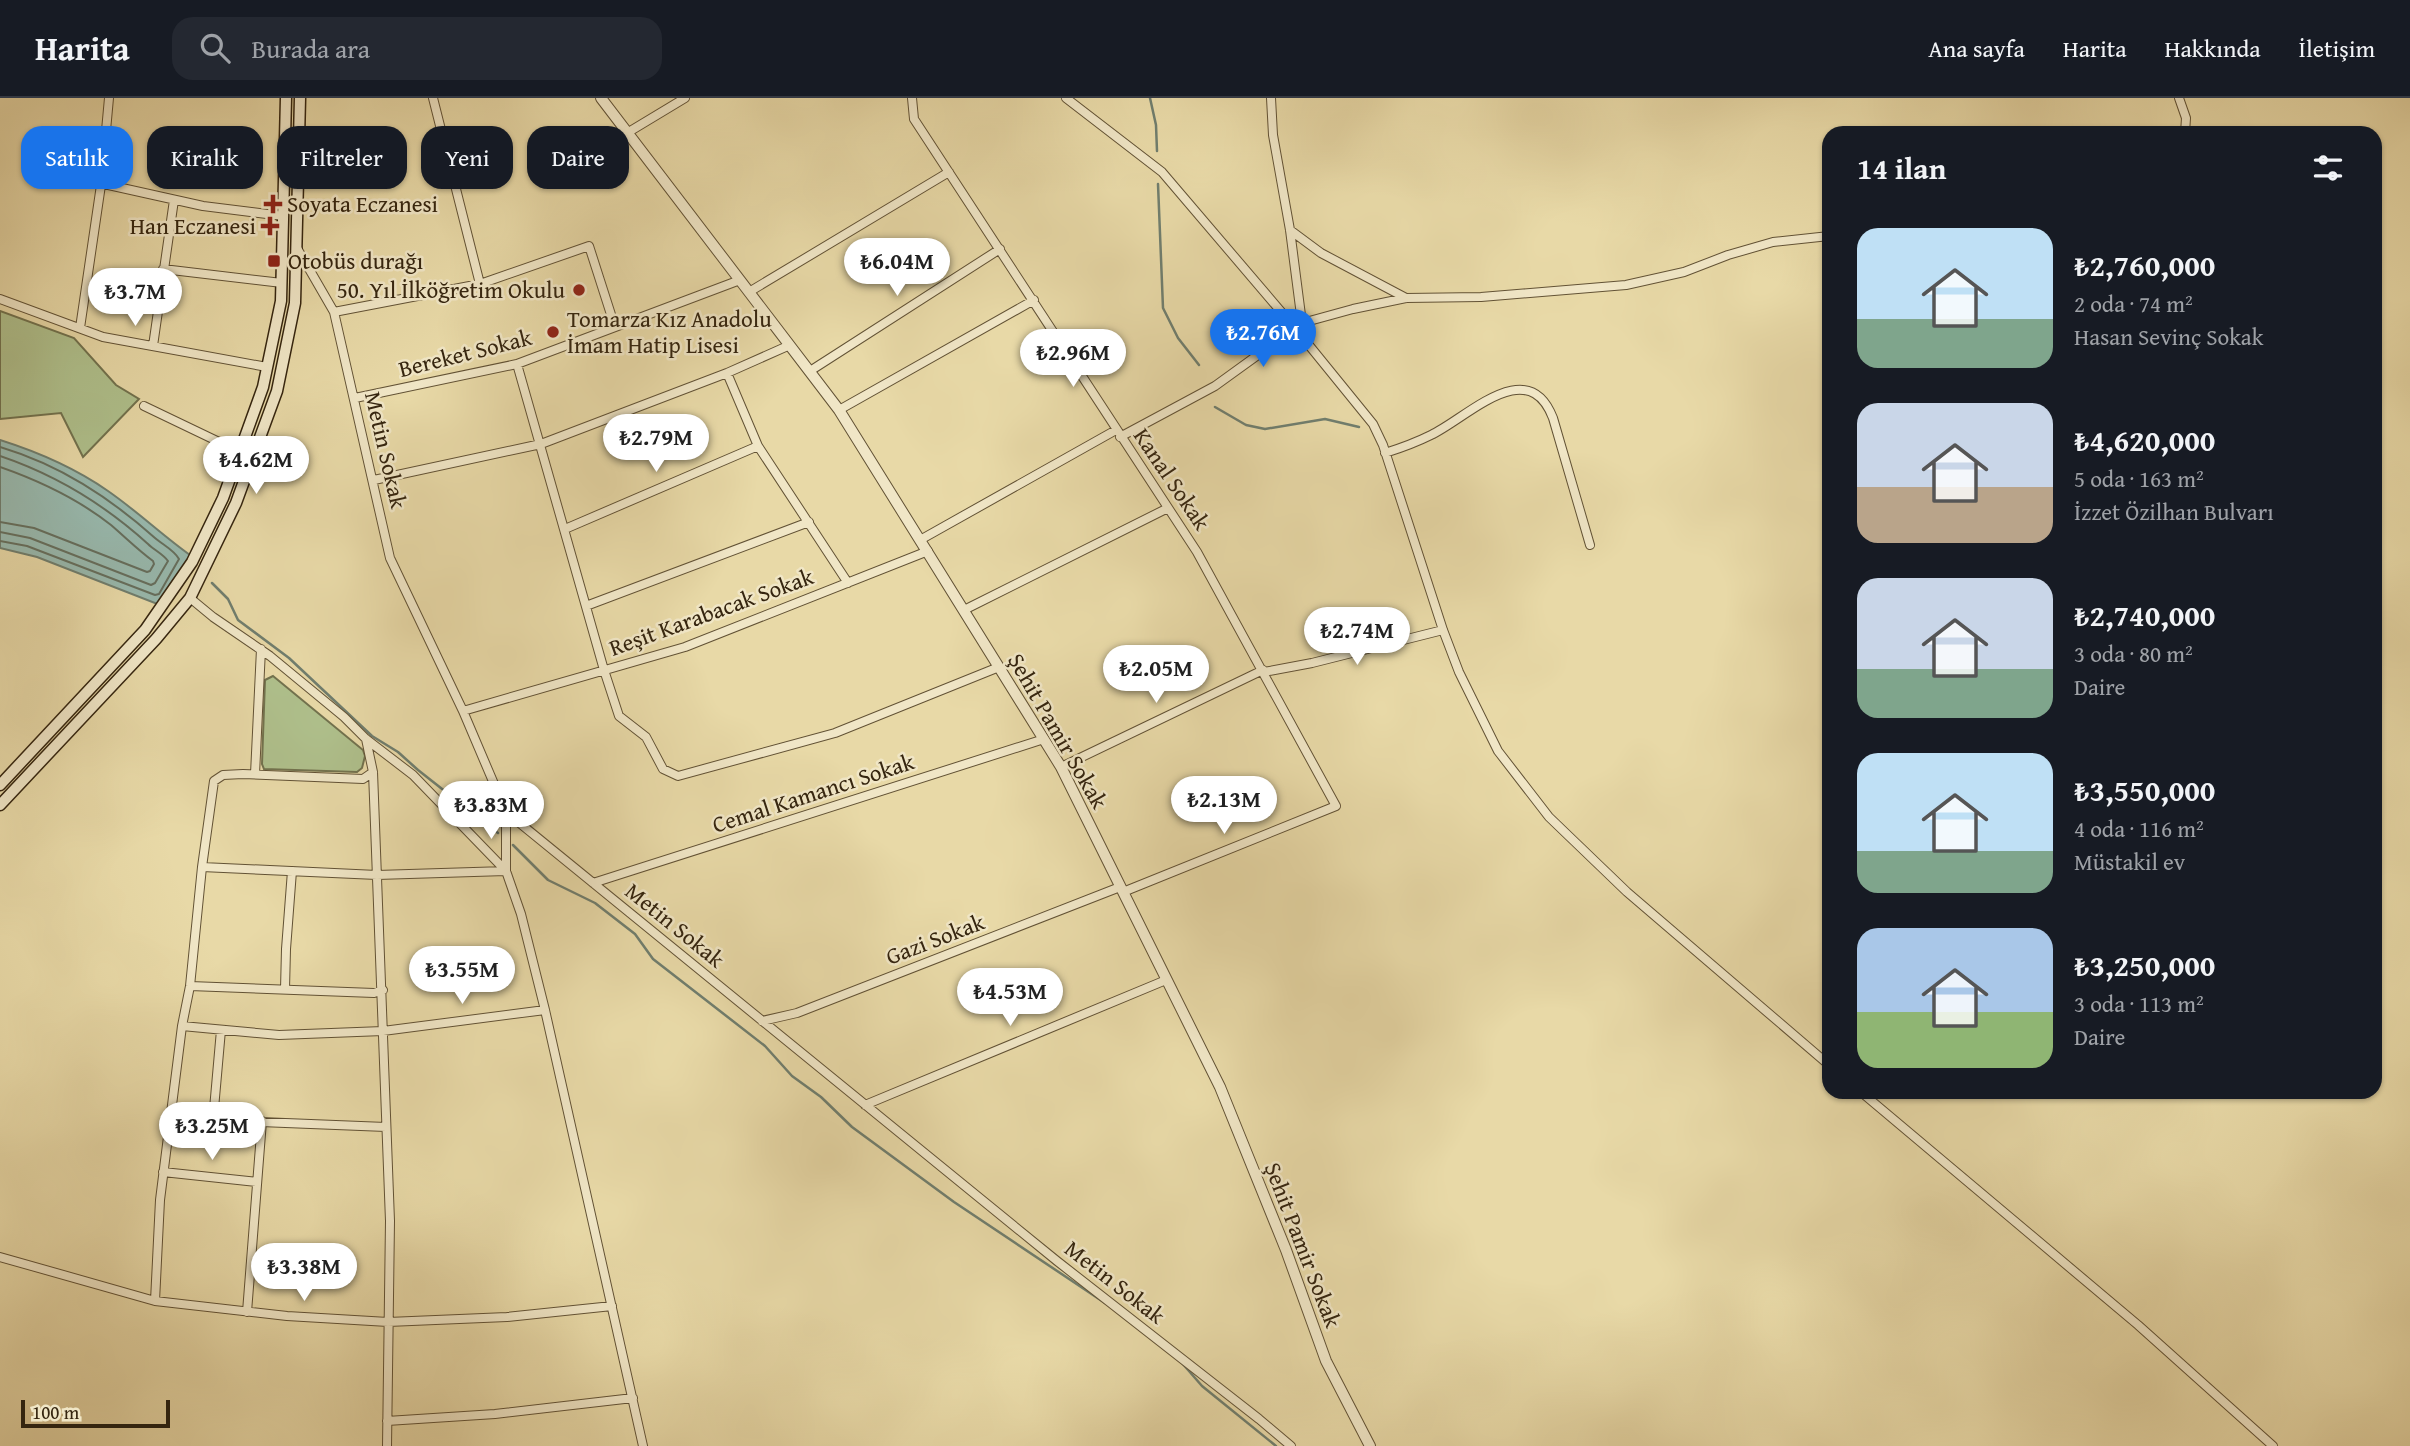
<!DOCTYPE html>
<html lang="tr">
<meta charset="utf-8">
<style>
:root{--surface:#171b24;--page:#242831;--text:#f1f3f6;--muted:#9ea1a6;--line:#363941;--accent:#1a73e8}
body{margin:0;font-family:"Gentium Book Plus",serif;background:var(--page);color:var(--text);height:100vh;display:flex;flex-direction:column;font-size:26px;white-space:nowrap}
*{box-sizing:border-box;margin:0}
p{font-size:23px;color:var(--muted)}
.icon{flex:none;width:38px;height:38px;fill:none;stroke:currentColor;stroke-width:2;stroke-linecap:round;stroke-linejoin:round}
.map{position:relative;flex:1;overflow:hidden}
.sheet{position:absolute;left:1822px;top:28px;width:560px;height:973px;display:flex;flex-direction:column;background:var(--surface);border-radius:21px;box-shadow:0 2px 5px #0004}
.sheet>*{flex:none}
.guide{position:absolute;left:21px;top:28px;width:665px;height:63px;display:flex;gap:14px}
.scale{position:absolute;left:21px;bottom:18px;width:149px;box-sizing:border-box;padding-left:7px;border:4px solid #35250f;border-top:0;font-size:19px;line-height:24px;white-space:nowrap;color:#35250f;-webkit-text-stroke:5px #f0e6c6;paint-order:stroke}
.price{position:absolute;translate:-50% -60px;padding:0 16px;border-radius:24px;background:#fff;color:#222;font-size:23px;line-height:46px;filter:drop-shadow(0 2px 4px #0008)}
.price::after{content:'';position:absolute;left:50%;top:42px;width:21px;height:16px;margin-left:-10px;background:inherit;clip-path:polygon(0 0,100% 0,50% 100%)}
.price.current{background:var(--accent);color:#fff}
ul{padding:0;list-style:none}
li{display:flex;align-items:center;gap:21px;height:175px;padding:0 35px}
li span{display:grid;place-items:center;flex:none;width:196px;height:140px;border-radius:21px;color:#555}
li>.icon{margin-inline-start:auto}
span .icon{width:84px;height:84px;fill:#fffc;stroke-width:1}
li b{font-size:30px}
h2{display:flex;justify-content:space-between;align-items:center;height:84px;padding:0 35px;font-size:30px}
.tag{padding:0 24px;border-radius:21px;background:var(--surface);box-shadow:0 2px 5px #0004;font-size:24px;line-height:63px}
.tag.current{background:var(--accent);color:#fff}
header{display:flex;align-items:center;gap:42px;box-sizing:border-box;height:98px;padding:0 35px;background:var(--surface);border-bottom:2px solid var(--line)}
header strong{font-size:33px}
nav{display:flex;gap:38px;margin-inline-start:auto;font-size:24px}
.search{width:490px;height:63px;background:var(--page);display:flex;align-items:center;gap:18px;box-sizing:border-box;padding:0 24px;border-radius:21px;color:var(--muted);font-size:26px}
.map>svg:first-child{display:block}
.green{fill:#afc08c;stroke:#72724e;stroke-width:2}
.water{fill:#98b9ae;stroke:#707e6e;stroke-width:2}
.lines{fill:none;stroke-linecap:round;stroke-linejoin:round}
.shore{stroke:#666f5e;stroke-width:2}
.stream{stroke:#707e6e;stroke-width:2.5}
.minor-casing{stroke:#625235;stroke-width:10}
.tertiary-casing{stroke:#625235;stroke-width:12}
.secondary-casing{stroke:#35250f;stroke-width:13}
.minor{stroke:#f0e6c6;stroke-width:8}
.tertiary{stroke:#f0e6c6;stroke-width:10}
.secondary{stroke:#f0e6c6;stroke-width:10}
.poi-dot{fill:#8f2418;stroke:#f0e6c6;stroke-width:2.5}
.labels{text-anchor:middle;stroke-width:5;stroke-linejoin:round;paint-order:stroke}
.poi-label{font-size:23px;fill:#35250f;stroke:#f0e6c6;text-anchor:start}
.street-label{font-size:23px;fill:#35250f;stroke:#f0e6c6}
</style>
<header>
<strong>Harita</strong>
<div class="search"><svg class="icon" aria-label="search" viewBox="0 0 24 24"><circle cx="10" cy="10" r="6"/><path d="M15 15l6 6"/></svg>Burada ara</div>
<nav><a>Ana sayfa</a><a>Harita</a><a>Hakkında</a><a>İletişim</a></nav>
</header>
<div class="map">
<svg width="2410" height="1348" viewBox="0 0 2410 1348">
<rect width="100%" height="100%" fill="#e8d9a7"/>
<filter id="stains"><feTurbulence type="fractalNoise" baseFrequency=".00286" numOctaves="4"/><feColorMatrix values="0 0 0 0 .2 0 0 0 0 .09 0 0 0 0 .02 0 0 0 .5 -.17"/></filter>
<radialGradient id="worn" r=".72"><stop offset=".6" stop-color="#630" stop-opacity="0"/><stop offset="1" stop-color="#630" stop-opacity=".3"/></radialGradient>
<!-- green -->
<path class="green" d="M0 213 74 240 116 287 139 301 83 359 61 315 0 321Z
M273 578 363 652 365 658 362 670 357 674 264 671 262 666 265 582Z"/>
<!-- water -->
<path class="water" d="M0 342C38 354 75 370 108 393 137 413 162 437 190 457L160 507 37 459 0 450Z"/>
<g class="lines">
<!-- shore -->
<path class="shore" d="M0 349C60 367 109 399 155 440 163 447 174 452 179 461L159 496 155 497 27 448 0 443
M0 358C56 377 104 406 148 446 154 452 163 456 168 463L155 485 151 487 30 440 0 434
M0 369C40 383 78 401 111 427 125 439 138 452 153 463L154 466 150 473 147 474 34 430 0 424"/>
<!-- stream -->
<path class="stream" d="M1150 0 1156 27 1157 53
M1158 86 1163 210 1178 240 1199 267
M1215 309 1246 327 1265 331 1325 321 1359 329
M212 485 228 501 238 522 289 560 372 638 398 654 418 672 498 735
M513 747 548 782 595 805 635 836 653 861 765 948 792 978 821 999 852 1029 954 1104 1105 1205
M1182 1265 1202 1288 1276 1348"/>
<defs>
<path id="minor" d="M433 0 480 186
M912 0 914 21 1197 454 1336 708 1123 794
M1066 0 1162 74 1295 230 1373 326 1383 347 1443 532 1459 574 1498 653 1549 719 1627 794 1829 967
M1271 0 1273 37 1290 132 1302 225
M2179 0 2186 20 2185 35
M627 35 685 0
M32 70 203 108 283 118
M1290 132 1321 155 1406 200
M297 150 334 214 390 460 463 613 506 714 1057 1163 1259 1321 1291 1348
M163 171 282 185
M749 194 949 74
M0 201 103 239 267 269
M334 214 480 186 589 148 615 229
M80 230 101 87 109 0
M153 248 174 102
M517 266 604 572 619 618 646 639 663 671 678 678 835 635 999 569
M810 273 1000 151
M727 275 758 348 848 485
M355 300 517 266 740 182
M144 308 240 354
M839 312 1034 202
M1120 339 1215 288 1302 225 1353 211 1406 200 1481 199 1626 187 1684 174 1728 157 1773 144 1829 138
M1385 355C1401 350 1417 344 1431 337 1467 320 1528 255 1553 320L1590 447
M374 382 541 346 727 275 790 247
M565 431 758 348
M920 442 1116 332
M190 500 213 519 270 558 344 619 366 641 413 677 506 773 521 816 545 912 643 1348
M586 508 809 424
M964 512 1168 410
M1264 574 1312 565 1443 532
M463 613 685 549 928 453
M366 641 373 674 390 1123 387 1348
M1061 669 1263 572
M255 676 261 551
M202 769 377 777 506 773V714
M593 785 1044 641
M190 888 374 895 383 892
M285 891 286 851 292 773
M762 923 797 915 1120 789
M182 928 279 937 383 933 545 912
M1861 994 2138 1227 2273 1348
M865 1007 1166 882
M171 1016 213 1022 386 1029
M213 1022 221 932
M163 1074 257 1084
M0 1159 155 1203 287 1218 388 1224 507 1219 612 1208
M155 1203 160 1102 182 928 190 888 202 769 214 683 223 677 243 676 363 681 373 674
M247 1214 262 1023
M387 1323 495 1316 633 1300"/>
<path id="tertiary" d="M601 0 839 312 1061 669 1220 989 1286 1152 1326 1263 1370 1348"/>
<path id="secondary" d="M0 687 145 532 192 464 223 400 263 289 281 203 286 0
M0 707 156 541 190 500 236 405 277 293 295 205 300 0"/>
</defs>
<!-- minor casing -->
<use href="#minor" class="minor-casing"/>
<!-- tertiary casing -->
<use href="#tertiary" class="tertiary-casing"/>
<!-- secondary casing -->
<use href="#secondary" class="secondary-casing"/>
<!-- minor -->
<use href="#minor" class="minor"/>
<!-- tertiary -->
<use href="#tertiary" class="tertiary"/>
<!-- secondary -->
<use href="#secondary" class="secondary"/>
</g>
<!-- markers -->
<g class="poi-dot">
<path d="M269.5 95.5h7v7h7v7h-7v7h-7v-7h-7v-7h7z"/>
<path d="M266.5 117.5h7v7h7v7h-7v7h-7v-7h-7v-7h7z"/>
<rect x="267" y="156" width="14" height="14" rx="3.5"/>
<circle cx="579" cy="192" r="7"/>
<circle cx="553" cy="234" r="7"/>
</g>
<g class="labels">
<!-- poi labels -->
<g class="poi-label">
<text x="287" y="114">Soyata Eczanesi</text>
<text x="256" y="136" text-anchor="end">Han Eczanesi</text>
<text x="288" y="171">Otobüs durağı</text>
<text x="565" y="200" text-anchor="end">50. Yıl İlköğretim Okulu</text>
<text x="567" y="229">Tomarza Kız Anadolu<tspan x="567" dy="26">İmam Hatip Lisesi</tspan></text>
</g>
<!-- street labels -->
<g class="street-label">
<text transform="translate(465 255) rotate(-14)" y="8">Bereket Sokak</text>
<text transform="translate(386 352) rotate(77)" y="8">Metin Sokak</text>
<text transform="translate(1172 381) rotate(56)" y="8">Kanal Sokak</text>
<text transform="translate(711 514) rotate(-20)" y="8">Reşit Karabacak Sokak</text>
<text transform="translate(1058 633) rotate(60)" y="8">Şehit Pamir Sokak</text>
<text transform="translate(813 695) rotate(-18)" y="8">Cemal Kamancı Sokak</text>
<text transform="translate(675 827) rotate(39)" y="8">Metin Sokak</text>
<text transform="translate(935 841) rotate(-21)" y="8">Gazi Sokak</text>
<text transform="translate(1303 1147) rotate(69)" y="8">Şehit Pamir Sokak</text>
<text transform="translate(1115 1184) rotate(38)" y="8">Metin Sokak</text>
</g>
</g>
<rect width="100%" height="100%" filter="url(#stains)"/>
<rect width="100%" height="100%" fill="url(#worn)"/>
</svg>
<div class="scale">100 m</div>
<b class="price" style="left:897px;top:200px">₺6.04M</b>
<b class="price" style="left:135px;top:230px">₺3.7M</b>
<b class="price current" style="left:1263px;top:271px">₺2.76M</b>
<b class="price" style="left:1073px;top:291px">₺2.96M</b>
<b class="price" style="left:656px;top:376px">₺2.79M</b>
<b class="price" style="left:256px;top:398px">₺4.62M</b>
<b class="price" style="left:1357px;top:569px">₺2.74M</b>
<b class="price" style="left:1156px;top:607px">₺2.05M</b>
<b class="price" style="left:1224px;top:738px">₺2.13M</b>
<b class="price" style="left:491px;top:743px">₺3.83M</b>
<b class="price" style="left:462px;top:908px">₺3.55M</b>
<b class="price" style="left:1010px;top:930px">₺4.53M</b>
<b class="price" style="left:212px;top:1064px">₺3.25M</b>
<b class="price" style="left:304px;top:1205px">₺3.38M</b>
<div class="guide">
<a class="tag current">Satılık</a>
<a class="tag">Kiralık</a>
<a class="tag">Filtreler</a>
<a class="tag">Yeni</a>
<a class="tag">Daire</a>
</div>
<section class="sheet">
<h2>14 ilan<svg class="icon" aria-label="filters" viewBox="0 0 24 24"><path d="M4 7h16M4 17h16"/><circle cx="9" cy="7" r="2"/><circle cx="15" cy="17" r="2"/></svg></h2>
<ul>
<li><span style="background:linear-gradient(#bfe0f5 65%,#7fa58c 0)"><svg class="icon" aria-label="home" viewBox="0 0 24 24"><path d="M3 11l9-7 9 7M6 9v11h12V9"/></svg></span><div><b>₺2,760,000</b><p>2 oda · 74 m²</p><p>Hasan Sevinç Sokak</p></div></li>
<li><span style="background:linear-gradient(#c9d6e8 60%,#b9a48a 0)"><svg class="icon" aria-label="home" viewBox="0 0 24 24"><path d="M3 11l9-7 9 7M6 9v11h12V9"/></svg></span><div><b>₺4,620,000</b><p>5 oda · 163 m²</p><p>İzzet Özilhan Bulvarı</p></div></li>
<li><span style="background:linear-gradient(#c9d6e8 65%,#7fa58c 0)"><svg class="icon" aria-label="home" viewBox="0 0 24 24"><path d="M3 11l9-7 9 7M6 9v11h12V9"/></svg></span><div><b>₺2,740,000</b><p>3 oda · 80 m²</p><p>Daire</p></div></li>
<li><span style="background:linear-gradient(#bfe0f5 70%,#7fa58c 0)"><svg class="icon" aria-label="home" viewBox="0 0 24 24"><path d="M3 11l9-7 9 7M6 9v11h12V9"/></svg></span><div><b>₺3,550,000</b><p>4 oda · 116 m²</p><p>Müstakil ev</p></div></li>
<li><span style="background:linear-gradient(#a9c7e8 60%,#8fb573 0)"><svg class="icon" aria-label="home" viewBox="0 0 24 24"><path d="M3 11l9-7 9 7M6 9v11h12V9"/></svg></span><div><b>₺3,250,000</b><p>3 oda · 113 m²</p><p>Daire</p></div></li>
</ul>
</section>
</div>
